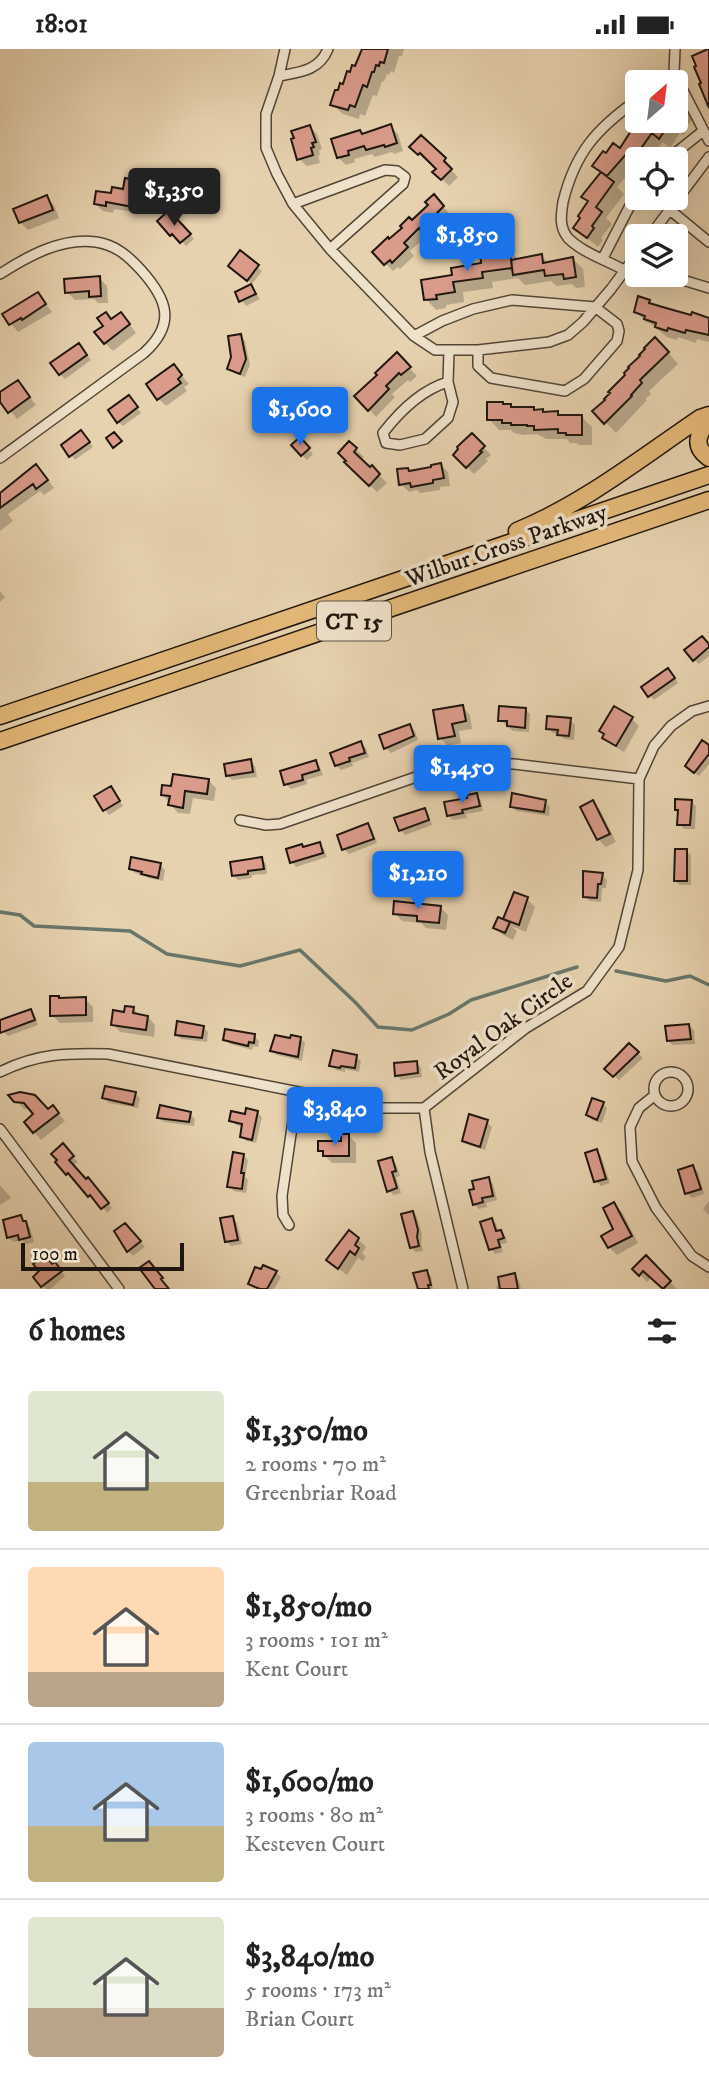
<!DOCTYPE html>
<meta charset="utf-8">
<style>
:root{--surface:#fff;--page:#f2f2f2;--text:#222;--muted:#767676;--line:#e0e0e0;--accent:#1a73e8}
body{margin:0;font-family:"IM FELL DW Pica",serif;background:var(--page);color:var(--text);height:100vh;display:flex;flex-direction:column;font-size:26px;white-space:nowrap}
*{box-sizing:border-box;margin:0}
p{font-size:23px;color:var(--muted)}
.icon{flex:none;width:38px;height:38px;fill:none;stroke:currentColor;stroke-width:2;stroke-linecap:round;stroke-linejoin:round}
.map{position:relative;height:1240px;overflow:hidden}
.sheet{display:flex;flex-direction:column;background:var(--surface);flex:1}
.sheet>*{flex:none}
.needle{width:46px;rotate:28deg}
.tools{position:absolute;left:625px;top:21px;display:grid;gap:14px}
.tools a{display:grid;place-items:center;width:63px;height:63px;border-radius:7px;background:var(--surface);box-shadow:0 7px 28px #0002;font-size:35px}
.scale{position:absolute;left:21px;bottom:18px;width:163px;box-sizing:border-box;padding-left:7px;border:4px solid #1f160f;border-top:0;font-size:19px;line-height:24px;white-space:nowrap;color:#1f160f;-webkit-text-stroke:5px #efe2cb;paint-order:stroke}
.price{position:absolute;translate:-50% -60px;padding:0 16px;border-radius:7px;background:var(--accent);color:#fff;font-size:23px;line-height:46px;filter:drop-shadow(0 2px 4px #0008)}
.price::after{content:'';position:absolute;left:50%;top:42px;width:21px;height:16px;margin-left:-10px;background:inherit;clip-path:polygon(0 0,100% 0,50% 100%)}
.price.on{background:#222;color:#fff}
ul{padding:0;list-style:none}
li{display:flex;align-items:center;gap:21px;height:175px;padding:0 28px}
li+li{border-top:2px solid var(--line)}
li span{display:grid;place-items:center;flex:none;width:196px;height:140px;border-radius:7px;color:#555}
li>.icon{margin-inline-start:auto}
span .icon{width:84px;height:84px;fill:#fffc;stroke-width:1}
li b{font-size:30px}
h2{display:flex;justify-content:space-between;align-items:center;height:84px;padding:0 28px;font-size:30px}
.status{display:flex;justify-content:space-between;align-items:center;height:49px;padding:0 35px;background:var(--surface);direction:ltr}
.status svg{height:19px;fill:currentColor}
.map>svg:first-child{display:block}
.shadow{fill:#0003}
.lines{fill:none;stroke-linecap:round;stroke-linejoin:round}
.stream{stroke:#67776b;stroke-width:3.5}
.building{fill:#da9b8b;stroke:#1f160f;stroke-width:2}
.minor-casing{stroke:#514537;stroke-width:12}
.motorway-casing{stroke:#1f160f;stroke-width:19}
.minor{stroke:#efe2cb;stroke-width:9}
.motorway{stroke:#e4b978;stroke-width:16}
.labels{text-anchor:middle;stroke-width:7;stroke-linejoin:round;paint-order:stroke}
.shield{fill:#efe2cb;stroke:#5d5347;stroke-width:2}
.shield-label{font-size:23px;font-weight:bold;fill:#1f160f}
.street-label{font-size:24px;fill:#1f160f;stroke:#efe2cb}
</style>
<div class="status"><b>18:01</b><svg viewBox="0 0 49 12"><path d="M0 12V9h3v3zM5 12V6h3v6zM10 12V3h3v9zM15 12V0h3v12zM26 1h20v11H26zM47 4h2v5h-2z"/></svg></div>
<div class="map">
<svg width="709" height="1240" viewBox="0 0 709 1240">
<rect width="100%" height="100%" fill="#e7d2af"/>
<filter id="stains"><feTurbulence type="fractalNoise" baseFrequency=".00286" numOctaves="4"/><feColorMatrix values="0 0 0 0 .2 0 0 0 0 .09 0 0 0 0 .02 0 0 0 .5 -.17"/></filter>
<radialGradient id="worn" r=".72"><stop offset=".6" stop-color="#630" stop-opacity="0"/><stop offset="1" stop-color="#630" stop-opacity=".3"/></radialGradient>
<!-- shadow -->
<path class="shadow" d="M364 0H404L402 7H399L394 24 391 22 389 26 387 25 384 33 382 32 377 47 373 46 365 67 360 65 359 70 343 65 332 55 356 19Z
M676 50 693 69 687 77 688 78 683 86 680 84 670 99 663 93 650 110H637V114L617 138 624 145 606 169 612 175 601 189 603 191 598 198 575 179 589 153 583 148 602 124 594 117 621 102 645 82 652 72H676Z
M390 77 398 85 403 102 394 105 392 103 375 108 372 105 354 110 355 113 346 116 339 109 333 91 360 83 364 87Z
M310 78 317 85 322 100 319 101 320 106 318 107 320 114 307 117 299 110Z
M412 98 445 111 452 118 450 120 458 128 449 137 435 123 438 120 429 110 426 112Z
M136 133 144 140 140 164 114 160 113 164 103 162 95 155 125 142Z
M434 148 451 166 442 173 444 175 430 188 428 186 410 202 414 207 400 220 398 218 393 222 374 203 390 193 430 156Z
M47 149 54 156 59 169 28 181 20 173Z
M177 172 194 190 186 197 178 188 176 190 159 173 175 174Z
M509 201 519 211 541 206 549 215 573 210 583 220 585 238 576 239 572 235 557 237 551 232 525 236 518 229 492 233 493 239 463 243 464 253 446 256V259L436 261 426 250 454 227 483 215Z
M257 218 262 222 252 235 235 221Z
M99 229 107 237 108 254H98L94 250 75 251 67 243Z
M251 237 260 250 246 257 237 244Z
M38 245 52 263 18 283 4 266Z
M649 252 654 257 709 270V293L697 290 696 294 678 288 677 291 667 288 650 274 646 273 636 262Z
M112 272 128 273 136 284 113 302 105 294Z
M240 287 245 292 250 316 245 328 234 324 229 320Z
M83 301 91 311 65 330 60 325Z
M666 301 678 315 649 342 651 345 645 350 647 351 616 384 595 362Z
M396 305 417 327 410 333 408 331 392 345 395 348 376 368 357 347 380 327Z
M174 317 189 335 184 338 187 342 166 357 159 350Z
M18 333 36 356 17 370 0 349V345Z
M133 353 141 364 123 377 118 373Z
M511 356 514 360H534L544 364H558L561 368 581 367 592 378V396H579L577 394H570L567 390H546L537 385 523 386 514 384 511 381H499L489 370 504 357Z
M472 386 491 406 486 410 488 412 474 425 455 406Z
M86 388 93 398 75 411 71 406Z
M300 391 313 405 307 411 293 397Z
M349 394 364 408 360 412 370 421 372 419 387 434 377 443 346 413Z
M441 416 448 423 450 437 440 438V441L420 444 417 441 409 443 401 435 407 420 410 423Z
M43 424 54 439 44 446 40 442 8 465 13 472 0 482V445Z
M0 542 5 548 0 553Z
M709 597V607L699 615 694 611Z
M673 626 678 634 654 651 650 646Z
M462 658 470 666 472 680 459 682 461 694 448 697 440 689Z
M525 660 530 665 529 683 513 682 500 671Z
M631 669 639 677 624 703 612 696 604 689Z
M570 671 575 676 574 691 564 690 559 685 553 684 548 679Z
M410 677 415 682 418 691 391 704 386 699Z
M361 694 366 699 369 708 352 714 353 717 341 721 336 716Z
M709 698V715L699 727 692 722Z
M250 712 255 717 257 728 232 731 227 726Z
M316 713 320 718 323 726 306 731 307 735 291 740 286 735Z
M208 731 216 739 214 752 193 749 190 765 178 764 163 746 172 739Z
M110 739 123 757 109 766 96 748Z
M476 746 481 751 483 762 466 765 467 769 453 771 449 767Z
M545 753 550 758 549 767 516 762 512 757Z
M593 753 600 761 616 793 606 798 598 790Z
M691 753 696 757 695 780H684L679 775 680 763 676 760Z
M424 761 429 766 432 776 405 786 401 781Z
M367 776 372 780 377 794 349 805 344 800Z
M319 795 324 800 327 808 296 818 292 813 304 799Z
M686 802 691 806V836H680L675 832Z
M262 810 266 815 267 825 252 826V829L238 831 233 826Z
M160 816 165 821 163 832 148 829 144 826 135 824 131 819Z
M602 826 607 831 606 839H602L601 853 590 852 585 847Z
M527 850 535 858 526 883 511 877 517 882 513 891 503 886 495 879 499 870 510 875 505 869Z
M440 858 448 866 446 881 426 879 421 874 402 872 395 864Z
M85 950 93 958V973L60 974 52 966 60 951Z
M133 960 141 967 148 968 155 976 154 988 120 983 113 975Z
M30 962 35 967 38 976 8 987 3 982 0 973Z
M689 977 694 981 695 995 673 996 668 992Z
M203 978 208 983 207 993 181 990 177 985Z
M254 987 259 992 258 998 253 997 252 1001 230 995 225 990Z
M300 989 305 994 302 1012 277 1006 272 1001 291 991Z
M629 996 643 1009 619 1031 607 1020Z
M356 1008 361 1012 359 1023 345 1020V1023L336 1021 331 1016Z
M416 1014 421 1019 422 1028 401 1031 397 1026Z
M135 1045 140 1049 138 1059 109 1054 104 1049Z
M12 1047 48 1062 53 1059 65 1072 41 1091 34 1083 36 1066 32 1061 24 1060Z
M603 1054 607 1059 602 1074 592 1071 588 1066Z
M257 1063 262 1068 256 1094 246 1092 242 1087 244 1078 236 1076 231 1072Z
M190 1065 195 1070 194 1077 164 1073 159 1069Z
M487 1073 492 1078 485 1101 469 1096 464 1091Z
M349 1087 356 1094V1114H332L320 1101 342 1094Z
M63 1097 78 1113 73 1117 86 1132 93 1135 112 1159 107 1164 96 1150 94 1152 89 1147 74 1128 72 1130 57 1113Z
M597 1102 601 1107 610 1134 601 1137 596 1132Z
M243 1106 248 1111 245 1128 248 1131 246 1144 234 1142 229 1137Z
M391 1110 396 1115 400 1127 396 1128 401 1144 394 1146 389 1142Z
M693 1118 698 1123 704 1145 692 1149 687 1144Z
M488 1130 493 1135 497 1151 486 1154 487 1158 479 1160 474 1155 476 1141Z
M0 1136 11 1149 0 1156Z
M709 1152V1166L703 1160Z
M614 1155 622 1163 638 1194 617 1206 609 1198 604 1187 615 1181Z
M413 1164 417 1168 422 1186 421 1193 423 1202 416 1203 411 1199Z
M20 1168 30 1178 34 1193 26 1195 22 1191 14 1193 9 1189 5 1172Z
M233 1169 237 1174 242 1195 231 1197 226 1192Z
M492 1171 496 1175 499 1184 501 1183 506 1188 507 1194 501 1195 503 1203 495 1205 491 1200Z
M125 1177 145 1198 133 1207 128 1202Z
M358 1190 366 1198 362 1204 366 1208 363 1212 358 1209 347 1226 328 1211Z
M646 1208 677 1240H664L652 1228 647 1233 635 1220Z
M53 1217 60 1220 65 1227 50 1240H46L35 1228Z
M276 1223 281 1228 274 1240H256L250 1235Z
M426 1223 431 1227 433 1240H419L416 1225Z
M514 1226 519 1231 521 1240H497L496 1237 501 1236Z"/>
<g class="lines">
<!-- stream -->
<path class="stream" d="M0 863 20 866 34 877 130 882 167 905 240 917 300 901 355 953 378 978 412 981 449 965 471 951 577 918
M616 922 666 932 690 927 709 936"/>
</g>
<!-- building -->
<path class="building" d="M362 0H388L384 14 380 13 379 17 376 16 374 23H372L367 38 363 36 355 58 350 56 348 61 330 56 335 41H338L340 34 343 35 347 22 350 23 352 16 355 17Z
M708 0H709V59L699 35 701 34 694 18 696 17 692 7Z
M650 72H671L659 90 652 84 634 109 627 104 607 127 592 117 603 102 606 104 613 94 620 99 636 74 644 79Z
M391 75 397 94 385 98 384 96 366 101 364 97 348 102 349 106 337 109 331 90 360 81 362 85Z
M310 76 316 93 312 94 314 98 311 99 313 106 297 111 291 90 294 89 291 82Z
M421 86 446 109 444 112 452 120 441 131 432 123 436 120 420 104 418 106 409 98Z
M601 123 614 133 596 158 602 163 592 177 594 179 587 189 573 179 580 169 578 167 588 152 581 148Z
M125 129 137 131 133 158 106 153V157L94 155 96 142 111 144 112 138 123 140Z
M434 145 444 157 436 165 438 167 421 182 419 179 404 194 408 198 392 214 390 211 384 216 372 203 388 188 389 190 402 179 400 177 409 168 412 171 428 156 425 153Z
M47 146 53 161 19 174 13 160Z
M167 163 175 172 177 170 191 185 180 194 172 185 170 187 157 172Z
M510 199 512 219 482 223 483 229 453 233 455 243 436 246 437 250 424 251 421 231 452 226 451 219 481 214 480 203Z
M240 201 259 216 247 232 228 217Z
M542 205 543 214 573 208 576 228 564 230 563 225 545 227 544 221 513 226 511 211Z
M100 227 101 247 89 248V242L65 244 64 230Z
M251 235 256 245 239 253 235 243Z
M38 243 46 255 22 271 21 269 9 276 2 265Z
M638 247 650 251 649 254 673 261 691 266 692 263 709 269V286L686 281 685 284 668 279 667 282 655 278 656 274 644 270 645 267 634 263Z
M106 263 111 270 121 263 130 275 104 295 94 283 103 277 97 269Z
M241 285 246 310 240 325 227 320 231 308 228 287Z
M655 288 669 303 640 331 642 334 631 346 632 347 604 375 592 362 605 351 604 350 610 344 608 343 625 326 624 324 629 319 628 318 640 307 639 306 645 300 644 299Z
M79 294 87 306 59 326 50 314Z
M397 303 411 318 401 326 399 324 386 337 389 340 368 362 354 347 377 326 375 324Z
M174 315 182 326 178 330 181 334 157 351 146 335Z
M18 331 30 348 8 364 0 353V343Z
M129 346 138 358 117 374 108 361Z
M487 353H503V355H511V358H534V361L543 360V363L558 362V366H582V386H566V384H558V380L534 381V377H527V376H511V374H502V371H487Z
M81 381 90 393 69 408 61 396Z
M114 383 122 392 113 399 106 389Z
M472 384 485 397 480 402 482 403 466 419 453 406 458 400 457 398Z
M300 388 310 399 301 407 291 396Z
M349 392 357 399 354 403 370 418 372 416 380 425 369 437 344 413 346 412 338 404Z
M441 414 444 429 433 431V434L411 438 410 434 399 436 397 420 408 419 409 422 431 418V416Z
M36 415 48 431 36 440 33 435 0 459V444Z
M702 587 709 595V598L693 612 684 601Z
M668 619 675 629 648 648 641 638Z
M463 656 466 672 452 675 455 687 438 690 433 661Z
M499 657 526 659 525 679 507 677V672H498Z
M614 657 633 668 616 697 602 689 604 685 599 682Z
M547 667 571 669 569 687 557 686 558 681 546 680Z
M410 675 414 687 384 700 379 686Z
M702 691 709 696V705L694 724 685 717Z
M361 692 365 704 349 709 350 712 335 717 330 704Z
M251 710 253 723 226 727 224 715Z
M316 711 319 721 302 726 303 731 284 736 280 722Z
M173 725 209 730 207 745 185 742 183 759 168 756 170 747 161 746 162 736 171 737Z
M111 737 120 752 103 762 94 747Z
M477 744 480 757 462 761 463 764 447 767 444 753 467 749V746Z
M512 744 546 751 544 763 510 758Z
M675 750 692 751 690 776H677L678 761H675Z
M593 751 610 785 597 791 580 758Z
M425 759 429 771 399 782 394 769Z
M368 774 374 790 342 801 337 786Z
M320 793 323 804 290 814 286 800 302 795 303 798Z
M675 800H687V832H674Z
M131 808 161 814 158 829 141 825 142 823 129 820Z
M262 808 264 820 248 822V825L232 827 230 813Z
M583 822 603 824 601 835H598L597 849 583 848Z
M514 843 528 848 519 876 503 870Z
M394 852 441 857 439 874 417 872V867L393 865Z
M498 868 510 873 505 884 493 879Z
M50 947H59V949L86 948V966L50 967Z
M125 957 134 958 133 964 148 967 146 981 111 976 113 961 124 963Z
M31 960 35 971 0 984V971Z
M177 972 204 977 202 989 175 986Z
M689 975 691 990 667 992 665 977Z
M225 980 255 985 254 994 249 993 248 997 223 991Z
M275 986 290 989 291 986 301 988 298 1008 270 1002Z
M629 994 639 1003 613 1028 604 1020Z
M333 1001 357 1006 355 1019 341 1017 340 1019 329 1017Z
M417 1012 418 1024 395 1027 394 1014Z
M105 1037 136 1043 133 1056 102 1049Z
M20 1043 35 1046 48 1060 53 1056 59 1064 33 1084 24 1073 33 1065 24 1054 14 1053 8 1046Z
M592 1049 604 1053 597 1071 586 1066Z
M160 1056 191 1063 189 1073 157 1069Z
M246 1059 258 1062 252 1091 240 1088 242 1075 229 1072 231 1062 245 1065Z
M469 1065 488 1071 480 1098 462 1092Z
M341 1085H349V1107H323V1102H318V1092H341Z
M63 1094 74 1107 69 1111 86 1130 88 1128 109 1154 101 1160 90 1146 88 1148 68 1124 66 1126 55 1113 57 1111 51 1105Z
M597 1100 606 1130 594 1133 585 1104Z
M233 1103 244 1105 241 1124H244L242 1140 227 1138Z
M392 1108 396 1122 392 1123 397 1139 387 1143 378 1112Z
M693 1116 701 1140 685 1145 678 1121Z
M489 1128 493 1147 482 1149 483 1153 473 1156 469 1141 474 1140 472 1132Z
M614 1153 632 1187 608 1199 601 1187 613 1180 603 1159Z
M413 1162 418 1181 417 1188 419 1197 410 1199 401 1165Z
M21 1166 23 1172H26L30 1188 19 1191 18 1186 7 1189 3 1171Z
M233 1167 238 1191 225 1193 220 1169Z
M492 1169 496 1182 501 1181 504 1189 498 1191 500 1198 489 1201 480 1173Z
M125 1174 141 1192 127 1203 114 1182Z
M349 1181 359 1189 355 1196 359 1199 355 1206 350 1202 338 1220 326 1211Z
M45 1206 52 1215 55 1213 62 1222 41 1238 33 1228 39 1222 33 1215Z
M646 1206 671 1232 663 1240 643 1222 639 1227 632 1220Z
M149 1212 163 1229 161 1230 169 1240H155L139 1219Z
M263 1216 277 1222 267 1240H260L248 1235 255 1218 261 1220Z
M427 1221 431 1236H428L429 1240H418L413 1224Z
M515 1224 518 1240H500L498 1228Z"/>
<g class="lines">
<defs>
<path id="minor" d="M285 0 279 27 266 65V99L277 125 293 155 330 200 414 287 435 301H478L549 293 568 286 583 273 611 240 637 205
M675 0 674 24 709 92
M279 27C300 23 319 22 328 0
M662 33 674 24
M668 110 703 82
M293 155 385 121 397 122 405 128 403 135 330 200
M670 161 709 193
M650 187 709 108
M603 209 637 143
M624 221C606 211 583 204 568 189 559 178 561 166 563 153 575 104 596 80 637 51
M0 225C28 207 62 188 96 193 116 196 128 207 141 221 168 251 176 275 144 304L0 409
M666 226 709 239
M414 287 442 272 473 260 512 251 595 258 617 275 619 282 617 292 584 330 565 342 491 329 478 317V301
M448 333C421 341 400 362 383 384L386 394 400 396 425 390 448 369 453 353 448 333 449 302
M240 771 266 776 280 775 416 728 463 716 514 715 639 730
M654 1040a17 17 0 1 1 34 0a17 17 0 1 1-34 0Z
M0 1023C38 1004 67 1004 108 1005L379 1059H424L526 979 587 942 619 898 638 821 639 730 654 697 671 677 692 662 709 657
M655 1046 639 1059 630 1078 632 1112 656 1159 692 1207 709 1218
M424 1059 430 1103 463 1240
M0 1080 119 1240
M289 1176 283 1166 282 1147 297 1044"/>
<path id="motorway" d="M709 371C698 385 692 397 709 409
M517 482C583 455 641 409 700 369L709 366
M0 667 709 426
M0 692 709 451"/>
</defs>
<!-- minor casing -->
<use href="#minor" class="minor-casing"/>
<!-- motorway casing -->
<use href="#motorway" class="motorway-casing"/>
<!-- minor -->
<use href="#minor" class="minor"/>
<!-- motorway -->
<use href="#motorway" class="motorway"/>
</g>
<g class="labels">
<!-- shield labels -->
<rect class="shield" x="317" y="552.5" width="74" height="39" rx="5"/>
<g class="shield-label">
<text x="354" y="580">CT 15</text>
</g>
<!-- street labels -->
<g class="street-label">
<text transform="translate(506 496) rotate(-19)" y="8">Wilbur Cross Parkway</text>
<text transform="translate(503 977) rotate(-36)" y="8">Royal Oak Circle</text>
</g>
</g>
<rect width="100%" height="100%" filter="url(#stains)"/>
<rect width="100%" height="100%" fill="url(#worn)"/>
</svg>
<div class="tools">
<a><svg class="needle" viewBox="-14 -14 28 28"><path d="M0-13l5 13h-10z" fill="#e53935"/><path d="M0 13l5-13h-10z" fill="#767676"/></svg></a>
<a><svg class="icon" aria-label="locate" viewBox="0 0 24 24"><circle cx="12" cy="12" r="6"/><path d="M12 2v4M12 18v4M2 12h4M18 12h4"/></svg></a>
<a><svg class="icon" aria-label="layers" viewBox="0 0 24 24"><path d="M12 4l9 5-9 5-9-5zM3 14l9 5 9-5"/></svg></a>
</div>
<div class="scale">100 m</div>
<b class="price on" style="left:174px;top:179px">$1,350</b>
<b class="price" style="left:467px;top:224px">$1,850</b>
<b class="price" style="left:300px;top:398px">$1,600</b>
<b class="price" style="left:462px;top:756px">$1,450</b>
<b class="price" style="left:418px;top:862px">$1,210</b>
<b class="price" style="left:335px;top:1098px">$3,840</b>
</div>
<section class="sheet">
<h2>6 homes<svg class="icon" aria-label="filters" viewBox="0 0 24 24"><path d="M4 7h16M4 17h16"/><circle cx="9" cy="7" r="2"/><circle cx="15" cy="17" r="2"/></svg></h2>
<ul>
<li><span style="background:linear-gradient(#dfe7d0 65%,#c2b280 0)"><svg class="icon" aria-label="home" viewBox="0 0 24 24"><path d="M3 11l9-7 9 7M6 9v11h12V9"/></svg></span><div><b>$1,350/mo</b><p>2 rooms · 70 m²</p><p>Greenbriar Road</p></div></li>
<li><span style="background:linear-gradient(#ffd9b3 75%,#b9a48a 0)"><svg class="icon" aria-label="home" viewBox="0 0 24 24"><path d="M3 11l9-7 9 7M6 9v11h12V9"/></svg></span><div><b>$1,850/mo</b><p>3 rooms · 101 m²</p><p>Kent Court</p></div></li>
<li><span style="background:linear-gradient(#a9c7e8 60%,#c2b280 0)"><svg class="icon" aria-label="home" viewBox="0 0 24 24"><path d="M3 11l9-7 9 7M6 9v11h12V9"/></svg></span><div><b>$1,600/mo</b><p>3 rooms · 80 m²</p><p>Kesteven Court</p></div></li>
<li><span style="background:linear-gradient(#dfe7d0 65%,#b9a48a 0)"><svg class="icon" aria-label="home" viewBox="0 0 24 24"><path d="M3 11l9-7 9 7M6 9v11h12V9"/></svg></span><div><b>$3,840/mo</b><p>5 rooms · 173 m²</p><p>Brian Court</p></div></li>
</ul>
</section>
